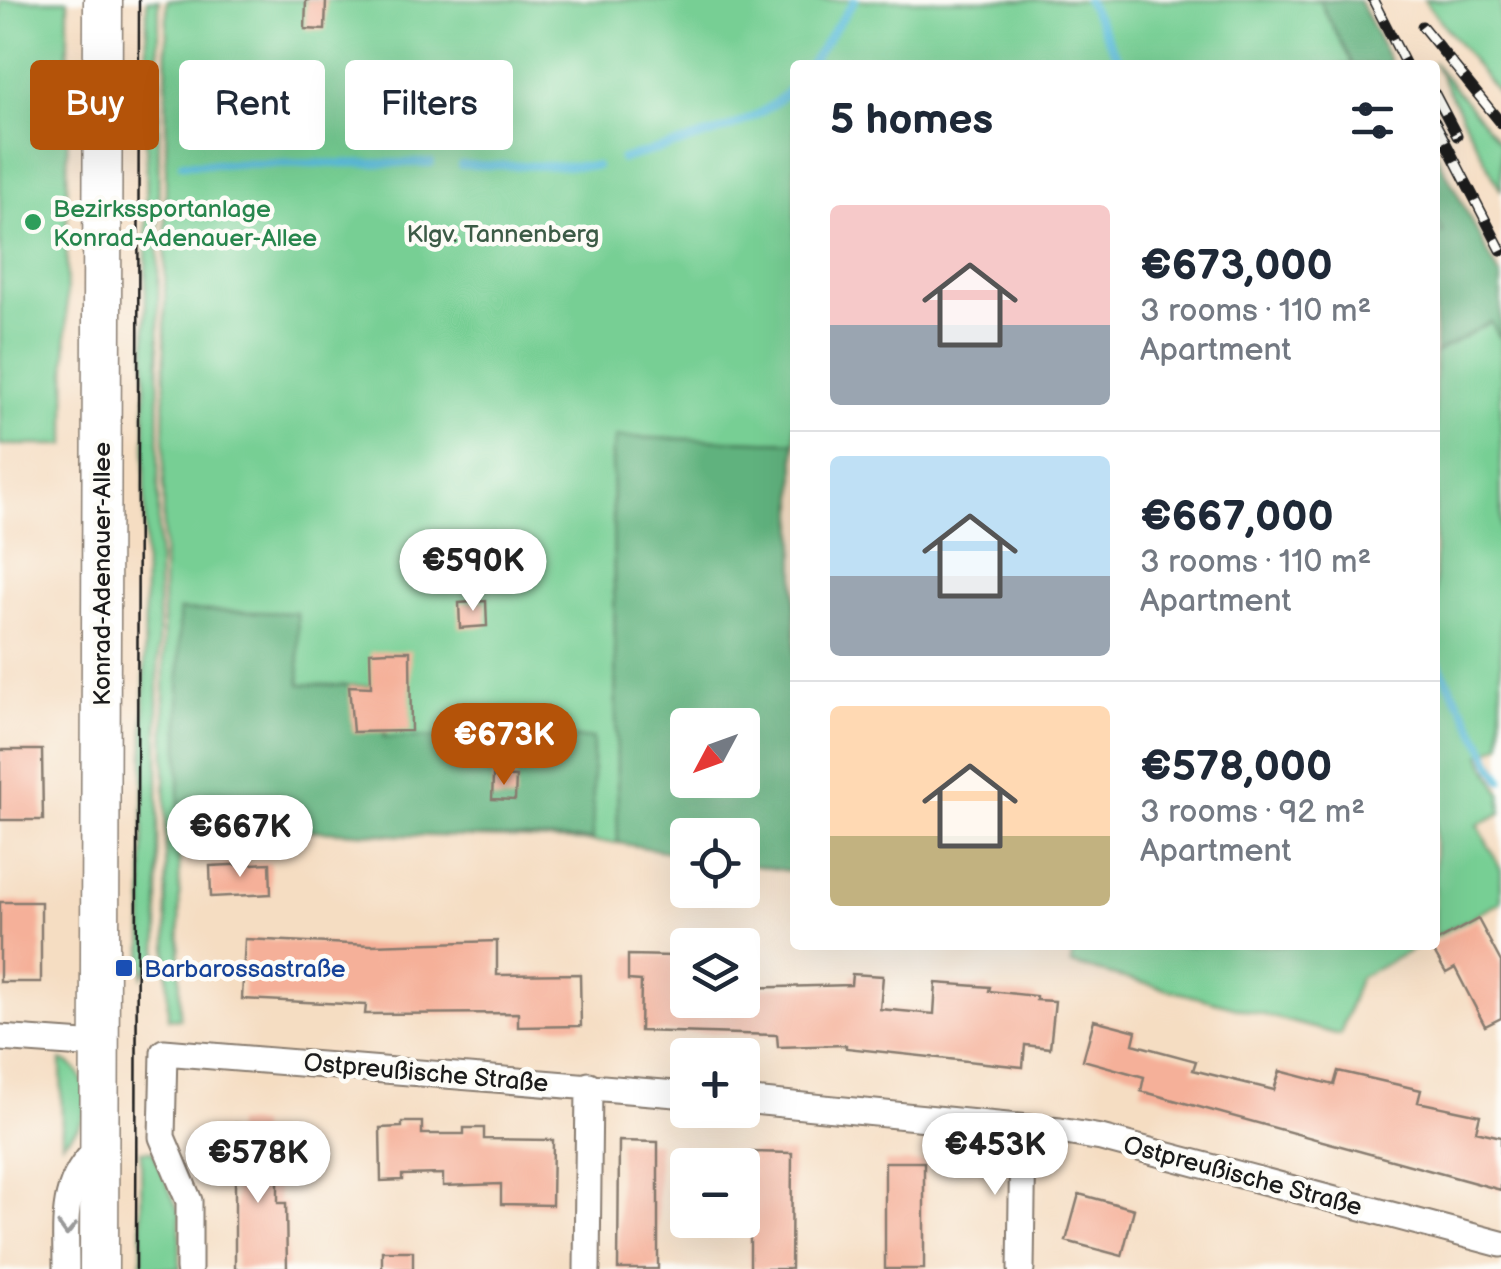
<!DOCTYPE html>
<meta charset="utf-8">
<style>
:root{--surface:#fff;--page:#f6f6f7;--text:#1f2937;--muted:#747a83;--line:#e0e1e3;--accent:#b45309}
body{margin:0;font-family:"Balsamiq Sans",sans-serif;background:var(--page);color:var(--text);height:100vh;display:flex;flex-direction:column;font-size:38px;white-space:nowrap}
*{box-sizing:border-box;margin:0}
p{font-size:32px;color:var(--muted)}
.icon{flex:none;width:55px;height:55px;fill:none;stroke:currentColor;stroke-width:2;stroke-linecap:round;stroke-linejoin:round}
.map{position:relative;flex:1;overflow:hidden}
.panel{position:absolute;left:790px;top:60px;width:650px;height:890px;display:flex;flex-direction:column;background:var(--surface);border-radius:10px;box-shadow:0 10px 40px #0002}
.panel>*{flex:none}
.banner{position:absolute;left:30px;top:60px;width:610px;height:90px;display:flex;gap:20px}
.needle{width:65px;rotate:229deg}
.buttons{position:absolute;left:670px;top:708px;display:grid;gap:20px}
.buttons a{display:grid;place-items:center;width:90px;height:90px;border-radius:10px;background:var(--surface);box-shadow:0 10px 40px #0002;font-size:50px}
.price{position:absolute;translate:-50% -85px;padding:0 22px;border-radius:35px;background:#fff;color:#222;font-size:32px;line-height:65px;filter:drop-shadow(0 2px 5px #0008)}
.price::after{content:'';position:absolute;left:50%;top:60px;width:30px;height:22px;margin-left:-15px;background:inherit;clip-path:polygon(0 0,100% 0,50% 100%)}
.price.active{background:var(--accent);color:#fff}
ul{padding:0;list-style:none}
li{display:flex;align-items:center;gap:30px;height:250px;padding:0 40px}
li+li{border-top:2px solid var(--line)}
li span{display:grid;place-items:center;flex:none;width:280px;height:200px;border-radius:10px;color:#555}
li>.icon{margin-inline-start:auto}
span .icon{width:120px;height:120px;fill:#fffc;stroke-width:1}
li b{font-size:42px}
h2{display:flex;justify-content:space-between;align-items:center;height:120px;padding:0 40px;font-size:42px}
.tag{padding:0 35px;border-radius:10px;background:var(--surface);box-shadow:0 10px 40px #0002;font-size:35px;line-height:90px}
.tag.active{background:var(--accent);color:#fff}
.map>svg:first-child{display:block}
.green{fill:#77cf94;stroke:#4a7658;stroke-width:2.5}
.forest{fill:#61b27e;stroke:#3e674d;stroke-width:2.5;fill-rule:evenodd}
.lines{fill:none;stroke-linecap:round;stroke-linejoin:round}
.stream{stroke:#5dbedb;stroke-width:8}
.building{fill:#f5b099}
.street-casing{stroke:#887c6f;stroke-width:29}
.secondary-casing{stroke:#887c6f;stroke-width:41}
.street{stroke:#fff;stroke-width:25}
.secondary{stroke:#fff;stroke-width:38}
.tram{stroke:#1c1c1c;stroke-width:2.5}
.rail-casing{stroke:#1c1c1c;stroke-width:11}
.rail{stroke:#fdfcf7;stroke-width:8;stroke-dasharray:22;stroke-linecap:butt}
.oneway{stroke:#999}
.leisure-dot{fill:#2e9e5b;stroke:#fdfcf7;stroke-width:4}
.transit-dot{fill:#1a4fb4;stroke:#fdfcf7;stroke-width:4}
.labels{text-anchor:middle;stroke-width:9;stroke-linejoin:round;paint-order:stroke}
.leisure-label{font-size:25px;fill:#27864d;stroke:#fdfcf7;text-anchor:start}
.park-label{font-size:25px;fill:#3c5b46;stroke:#fdfcf7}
.street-label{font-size:25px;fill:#1c1c1c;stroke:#fdfcf7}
.transit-label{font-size:25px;fill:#164399;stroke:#fdfcf7;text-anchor:start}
</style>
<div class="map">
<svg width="1501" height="1269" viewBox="0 0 1501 1269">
<rect width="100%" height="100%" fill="#fdfcf7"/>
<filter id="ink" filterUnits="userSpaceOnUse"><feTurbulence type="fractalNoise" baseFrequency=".01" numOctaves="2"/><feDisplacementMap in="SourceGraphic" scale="20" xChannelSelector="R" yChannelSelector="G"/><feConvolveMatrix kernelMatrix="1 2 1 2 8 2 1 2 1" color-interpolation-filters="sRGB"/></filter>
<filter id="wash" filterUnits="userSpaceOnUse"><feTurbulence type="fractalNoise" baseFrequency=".0048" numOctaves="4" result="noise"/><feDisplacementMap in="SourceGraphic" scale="40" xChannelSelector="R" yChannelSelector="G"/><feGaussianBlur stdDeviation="2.25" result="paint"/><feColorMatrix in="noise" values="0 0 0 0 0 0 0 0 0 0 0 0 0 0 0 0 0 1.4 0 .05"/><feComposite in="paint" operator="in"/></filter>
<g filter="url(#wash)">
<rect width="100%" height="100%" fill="#f5ddc2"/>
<!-- green -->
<path class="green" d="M0 0H68L66 445H0Z
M147 0H159L158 954 143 976Z
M167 0H1319L1353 65H795V442L617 437 612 453 618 843 179 823 180 1019 168 1018 163 608Z
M1424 0H1501V97Z
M1432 61 1501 144V191L1435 65Z
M1435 217 1501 340V744L1481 755 1501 794V813L1478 825 1501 870V902L1435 937Z
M1073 945H1421L1359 978 1340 1035 1071 964Z
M61 1060C86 1066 92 1104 80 1124 76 1131 68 1137 62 1143Z
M141 1151H153L180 1214V1269H142Z"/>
<!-- forest -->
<path class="forest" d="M1319 0H1359L1392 65H1353Z
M1435 151 1501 278V340L1491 322 1435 353V237L1443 232 1435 217Z
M616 437 795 442V872L743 864 742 835H688L687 855 618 843 612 453ZM742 725V780H688V725Z
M179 610 297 613 300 684 393 687 384 737 593 738V840L392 835 179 823Z"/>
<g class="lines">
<!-- stream -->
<path class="stream" d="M1087 0 1122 65
M809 65 855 0
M622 159C675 144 761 129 795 83
M182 164 431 163
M461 165 596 166
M1435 658 1459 702
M1463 708 1501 780"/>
</g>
<g id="blocks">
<!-- building -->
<path class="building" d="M306 0H326L325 30 305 29Z
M486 601 487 626 460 628 459 603Z
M389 651H410L411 731 353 732 349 686 371 687 370 652Z
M0 750H42L43 820H0Z
M493 776 516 777 515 800 492 799Z
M270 863 271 894 211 897 210 866Z
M0 902H41V982H0Z
M1478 919 1501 962V1018L1485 1026 1455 968 1446 973 1430 945Z
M245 939 371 945 497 941V975L580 974 581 1026 518 1027V1013L365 1014 366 1005 242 999Z
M628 955 674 956V990H688V1000H742V988L851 985 852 974 883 976 880 1009 934 1014 936 983 990 987 989 991 1036 996V1000L1055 1001 1050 1048 1025 1045 1023 1067 846 1048V1045L778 1047 777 1035 640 1031 641 981 628 980Z
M1094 1020 1136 1031 1133 1044 1196 1061 1193 1070 1274 1090 1280 1071 1334 1085 1338 1071 1421 1090 1418 1102 1480 1115 1476 1131 1501 1137V1190L1141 1091 1144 1077 1083 1060Z
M402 1122H422V1134H464V1128H484V1139L553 1140 552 1205 501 1204V1184L443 1186V1174L402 1175V1180L381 1181 380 1128 402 1127Z
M235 1123 259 1124V1156H278V1203H286L287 1269H235Z
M619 1141 658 1142V1269H618Z
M750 1152 792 1153 791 1269H750Z
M885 1162H924V1269H885Z
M1079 1194 1134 1209 1122 1256 1066 1241Z
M382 1251H413V1269H382Z"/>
</g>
</g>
<g filter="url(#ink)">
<use href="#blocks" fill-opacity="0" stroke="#887c6f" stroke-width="2.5"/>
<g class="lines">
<defs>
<path id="street" d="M0 1038 98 1045
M742 1100 1060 1131 1101 1138 1501 1244
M66 1269C66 1221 60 1182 99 1148
M189 1269V1201L162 1137 164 1052 688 1095
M587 1269 589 1085
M1021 1269 1023 1128"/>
<path id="secondary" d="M99 1269 103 0"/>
</defs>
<!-- street casing -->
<use href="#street" class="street-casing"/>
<!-- secondary casing -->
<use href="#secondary" class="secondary-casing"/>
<!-- street -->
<use href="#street" class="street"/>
<!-- secondary -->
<use href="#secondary" class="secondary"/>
<!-- tram -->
<path class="tram" d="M136 1269 139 0"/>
<defs>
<path id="rail" d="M1373 0 1406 65
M1422 26 1501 123
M1435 94 1457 136
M1435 122 1501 250"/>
</defs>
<!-- rail casing -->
<use href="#rail" class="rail-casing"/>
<!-- rail -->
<use href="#rail" class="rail"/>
</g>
<!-- one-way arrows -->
<defs><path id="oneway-chevron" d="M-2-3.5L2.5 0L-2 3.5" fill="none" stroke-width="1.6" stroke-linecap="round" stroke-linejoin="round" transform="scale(2.5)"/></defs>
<use class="oneway" href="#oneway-chevron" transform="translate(67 1229) rotate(92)"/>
</g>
<!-- markers -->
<circle class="leisure-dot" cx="33" cy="222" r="10"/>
<rect class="transit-dot" x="114" y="958" width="20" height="20" rx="5"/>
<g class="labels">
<!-- leisure labels -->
<g class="leisure-label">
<text x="53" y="217">Bezirkssportanlage<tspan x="53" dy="29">Konrad-Adenauer-Allee</tspan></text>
</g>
<!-- park labels -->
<g class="park-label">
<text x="503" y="242">Klgv. Tannenberg</text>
</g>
<!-- street labels -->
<g class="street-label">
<text transform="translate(101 574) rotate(-90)" y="9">Konrad-Adenauer-Allee</text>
<text transform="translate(426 1072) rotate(5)" y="9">Ostpreußische Straße</text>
<text transform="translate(1243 1175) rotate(15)" y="9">Ostpreußische Straße</text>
</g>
<!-- transit labels -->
<g class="transit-label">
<text x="144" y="977">Barbarossastraße</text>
</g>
</g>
</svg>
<div class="buttons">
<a><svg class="needle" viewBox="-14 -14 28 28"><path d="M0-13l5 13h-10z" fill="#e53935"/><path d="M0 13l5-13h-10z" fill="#747a83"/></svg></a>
<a><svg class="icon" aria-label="locate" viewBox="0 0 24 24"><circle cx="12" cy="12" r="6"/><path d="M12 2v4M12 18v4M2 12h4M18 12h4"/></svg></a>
<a><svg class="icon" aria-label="layers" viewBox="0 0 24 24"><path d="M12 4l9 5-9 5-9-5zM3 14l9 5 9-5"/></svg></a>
<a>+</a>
<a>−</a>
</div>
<b class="price" style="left:473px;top:614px">€590K</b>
<b class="price active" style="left:504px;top:788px">€673K</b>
<b class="price" style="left:240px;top:880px">€667K</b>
<b class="price" style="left:995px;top:1198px">€453K</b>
<b class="price" style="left:258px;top:1206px">€578K</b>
<div class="banner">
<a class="tag active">Buy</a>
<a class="tag">Rent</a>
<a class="tag">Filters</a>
</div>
<section class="panel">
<h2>5 homes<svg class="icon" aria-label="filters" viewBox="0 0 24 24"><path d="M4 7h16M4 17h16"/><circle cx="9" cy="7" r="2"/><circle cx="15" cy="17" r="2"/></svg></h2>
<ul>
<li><span style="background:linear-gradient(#f6c9c9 60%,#9aa5b1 0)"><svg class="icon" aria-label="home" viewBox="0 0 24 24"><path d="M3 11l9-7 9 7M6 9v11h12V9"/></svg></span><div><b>€673,000</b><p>3 rooms · 110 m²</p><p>Apartment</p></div></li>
<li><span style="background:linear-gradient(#bfe0f5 60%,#9aa5b1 0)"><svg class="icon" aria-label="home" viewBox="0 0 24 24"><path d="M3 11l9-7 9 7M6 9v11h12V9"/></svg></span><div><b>€667,000</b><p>3 rooms · 110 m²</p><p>Apartment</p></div></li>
<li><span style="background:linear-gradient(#ffd9b3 65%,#c2b280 0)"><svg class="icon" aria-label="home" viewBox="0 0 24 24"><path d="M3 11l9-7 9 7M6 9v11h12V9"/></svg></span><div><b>€578,000</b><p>3 rooms · 92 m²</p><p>Apartment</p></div></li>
</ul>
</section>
</div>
